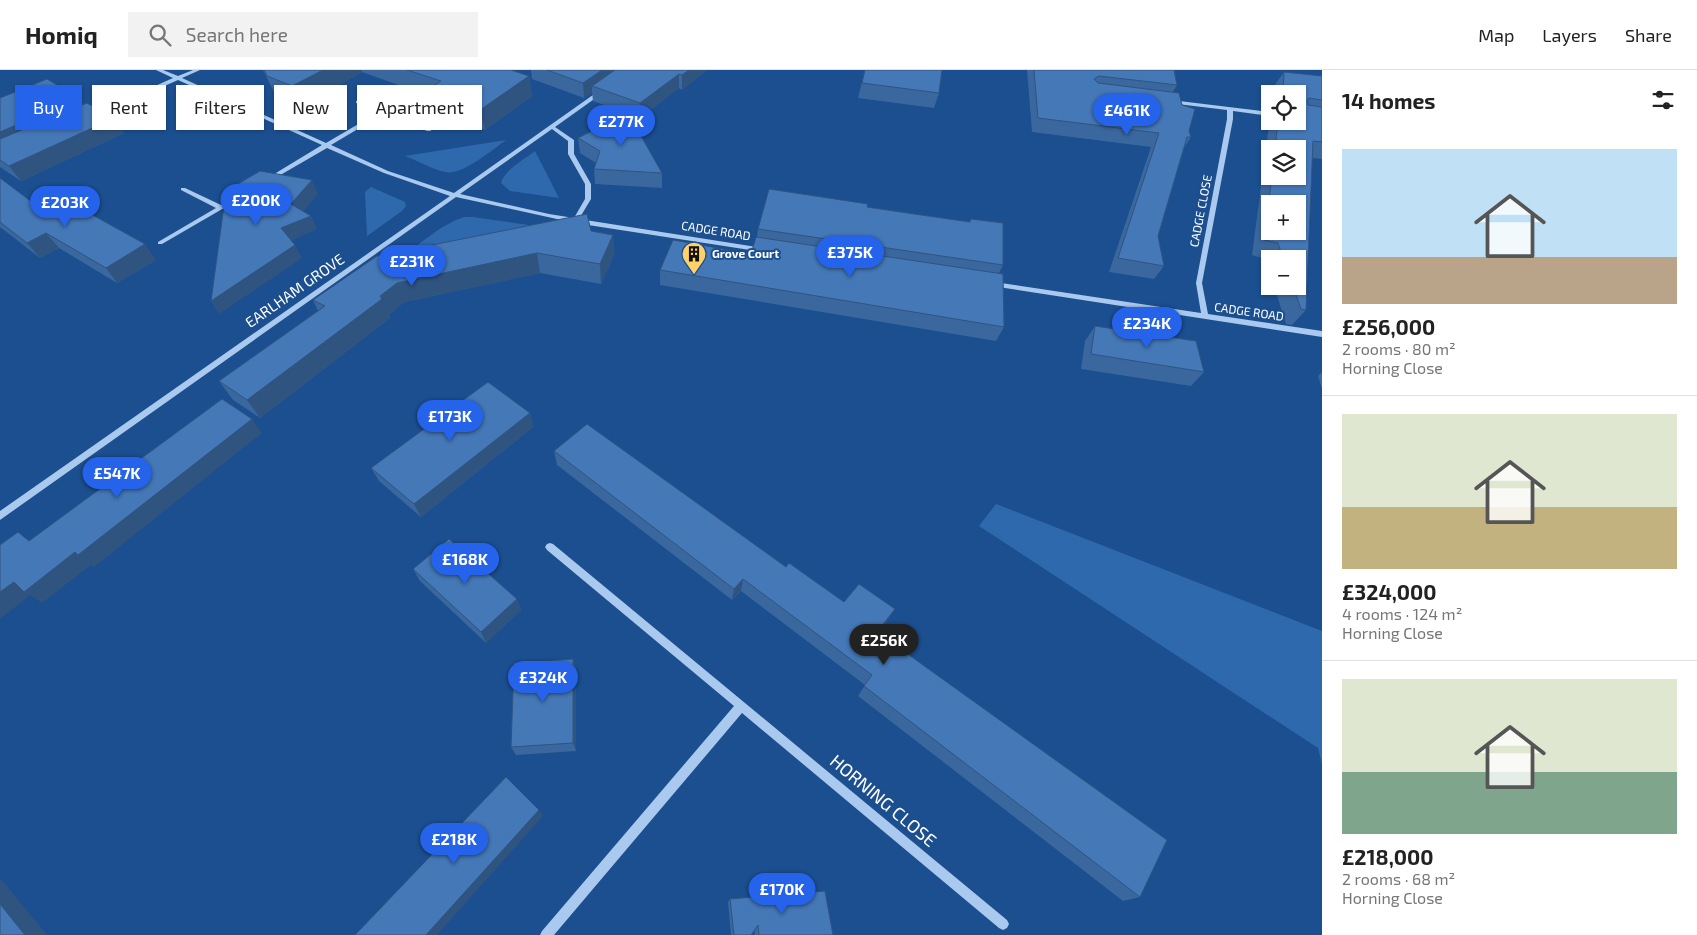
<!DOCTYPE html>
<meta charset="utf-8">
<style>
:root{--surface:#fff;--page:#f2f2f2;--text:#222;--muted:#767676;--line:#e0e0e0;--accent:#2563eb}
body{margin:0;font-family:"Exo 2",sans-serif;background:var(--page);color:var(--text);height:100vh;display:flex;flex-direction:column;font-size:19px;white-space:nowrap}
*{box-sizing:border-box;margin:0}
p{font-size:16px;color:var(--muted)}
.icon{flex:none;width:28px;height:28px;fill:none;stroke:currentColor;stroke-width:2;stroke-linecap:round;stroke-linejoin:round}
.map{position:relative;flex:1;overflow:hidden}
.details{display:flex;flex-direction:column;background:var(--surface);width:375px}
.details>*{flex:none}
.banner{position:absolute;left:15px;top:15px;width:475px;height:45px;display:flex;gap:10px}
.tools{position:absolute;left:1261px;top:15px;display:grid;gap:10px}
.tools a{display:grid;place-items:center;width:45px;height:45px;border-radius:0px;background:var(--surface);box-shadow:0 1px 4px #0004;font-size:25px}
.price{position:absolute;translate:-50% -42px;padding:0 11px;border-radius:18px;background:var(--accent);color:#fff;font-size:16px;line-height:32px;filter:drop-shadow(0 1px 2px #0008)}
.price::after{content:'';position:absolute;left:50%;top:30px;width:15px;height:11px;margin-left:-8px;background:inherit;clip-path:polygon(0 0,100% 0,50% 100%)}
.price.current{background:#222;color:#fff}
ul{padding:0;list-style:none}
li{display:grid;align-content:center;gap:10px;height:265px;padding:0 20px}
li+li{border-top:1px solid var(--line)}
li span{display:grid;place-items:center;height:155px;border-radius:0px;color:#555}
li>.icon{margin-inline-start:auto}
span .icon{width:90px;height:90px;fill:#fffc;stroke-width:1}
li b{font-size:21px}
h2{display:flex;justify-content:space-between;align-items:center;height:60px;padding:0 20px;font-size:21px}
.chip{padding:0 18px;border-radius:0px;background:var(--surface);box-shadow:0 1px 4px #0004;font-size:18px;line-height:45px}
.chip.current{background:var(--accent);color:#fff}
header{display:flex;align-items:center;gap:30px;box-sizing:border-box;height:70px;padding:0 25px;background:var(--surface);border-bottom:1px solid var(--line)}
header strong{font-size:24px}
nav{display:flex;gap:28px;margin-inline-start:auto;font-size:18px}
.search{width:350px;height:45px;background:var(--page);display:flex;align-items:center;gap:12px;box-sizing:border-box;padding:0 18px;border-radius:0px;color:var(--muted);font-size:19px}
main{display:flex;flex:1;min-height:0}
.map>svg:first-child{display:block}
.green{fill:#2e69ad}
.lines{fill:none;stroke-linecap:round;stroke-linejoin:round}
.minor{fill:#a9c9ee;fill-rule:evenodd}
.wall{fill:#3a679d;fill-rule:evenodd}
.shaded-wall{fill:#305480}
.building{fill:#4478b7;stroke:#305480;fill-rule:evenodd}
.labels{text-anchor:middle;stroke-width:4;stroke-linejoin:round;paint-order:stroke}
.far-street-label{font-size:12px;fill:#fff;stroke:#1b4f8f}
.far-poi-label{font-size:12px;font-weight:bold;fill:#fff;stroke:#1b4f8f;text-anchor:start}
.street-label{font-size:15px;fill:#fff;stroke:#1b4f8f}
.near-street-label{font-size:18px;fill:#fff;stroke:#1b4f8f}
</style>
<header>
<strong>Homiq</strong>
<div class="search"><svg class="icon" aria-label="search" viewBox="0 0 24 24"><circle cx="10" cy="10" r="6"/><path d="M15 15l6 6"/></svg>Search here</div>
<nav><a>Map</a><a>Layers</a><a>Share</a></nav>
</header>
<main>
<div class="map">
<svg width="1322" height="865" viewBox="0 0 1322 865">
<rect width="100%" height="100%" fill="#1b4f8f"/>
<!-- green -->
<path class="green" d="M506 70C492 80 462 106 445 102 432 99 418 91 405 86Z
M535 81 559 128 510 121 501 113C504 100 525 89 535 81Z
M371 117 405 132 406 136 402 141 367 166 365 122Z
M464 147H473L535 156 405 184C424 171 442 154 464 147Z
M996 434 1322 561V694L1318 678 979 456Z"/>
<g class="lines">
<!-- minor -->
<path class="minor" d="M156 0H163L178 6 193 0H200L182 8 326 73 379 42 356 33V31L358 30 431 59V61H427L383 44 331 75 388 101 454 123 600 20H604V22L555 57 574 70V84L591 114V129L579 149 763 178 766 180 763 182 575 153 456 127 0 450V441L450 126 384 103 327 78 270 111H266V109L322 75 178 10 94 47H90V45L173 8ZM552 59 568 71V84L585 114V129L574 148 549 144 460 124Z
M1171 30 1270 42V46L1233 41V49L1202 213 1208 244 1322 261V267L992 216 991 214 994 212 1201 243 1196 213 1227 49V40L1169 33 1168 32Z
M181 118H185L221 135 231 130 236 131 162 174H158V172L216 138 181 120Z
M550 473 553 474 1007 850 1009 854 1007 858 1003 860 999 858 742 643 554 865H540L542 861 734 636 547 480 545 477 547 474Z"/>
</g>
<!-- wall -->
<path class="wall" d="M263 0H511L529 6 532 26 485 60 432 40 429 26 362 2 301 36 276 26Z
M531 0H707L682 20 679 18 640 48 628 44 662 103V118L595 114 594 99 596 93 580 83 578 68 627 43 593 31 592 22 584 28 532 9Z
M865 0 939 23 934 38 858 28Z
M1027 0H1174L1177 15 1173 22 1191 67 1184 78 1158 166 1164 196 1154 209 1109 202 1151 77 1032 62Z
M1284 2 1322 6V89L1312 88 1306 240 1292 255 1286 254 1274 216H1298V189H1270V203L1265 189 1252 185 1270 48V51H1298V24H1274V16ZM1270 79H1298V106H1270Z
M0 28H79L83 34 114 48 124 63 21 111 0 97Z
M0 108 49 145 156 190 117 213 59 178 40 188 0 157Z
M867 137 969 152 971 149 1003 195 999 203 1004 257 996 271 660 215V200L751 184 757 167 758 159Z
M591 161 613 165 614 185 601 214 540 203 404 232 389 245 390 248 260 348 233 330 219 311 318 241 313 230Z
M1095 256 1204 302 1191 316 1081 299 1085 271Z
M1322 302V319L1318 306Z
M530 343 533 357 421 447 379 411 371 398Z
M554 381 786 497 844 532 888 550 878 563 1140 827 1123 831 858 626 865 615 741 521 732 530 557 395Z
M413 499 517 529 521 540 486 573 420 511Z
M573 589 576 599V681L516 685 511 677Z
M730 829 833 865H755L754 859 751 865H731L728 832Z"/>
<!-- shaded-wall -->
<path class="shaded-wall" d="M323 0H362V2L301 36 292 16Z
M602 0H624L592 16V22L584 28 583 13Z
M689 0H707L682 20V5Z
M679 4V18L640 48V33Z
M529 6 532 26 485 60 480 40Z
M79 28 89 43 0 82V62Z
M114 48 124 63 21 111 9 96Z
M312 110 318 124 298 148 291 134Z
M311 146 317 159 288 172 281 158Z
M46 163 59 178 40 188 27 173Z
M613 165 614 185 601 214 600 194Z
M145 174 156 190 117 213 106 198Z
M295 175 302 188 219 244 211 231Z
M537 183 540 203 404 232 389 245 390 248 260 348 247 330 397 213Z
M530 343 533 357 421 447 414 434Z
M252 349 262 363 94 497 91 495 42 533 30 525 0 549V522L14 512 75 482Z
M743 509 741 521 732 530 734 519Z
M517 529 521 540 486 573 481 562Z
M895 539 888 550 871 572 877 562Z
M573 589 576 599V681L573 673Z
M539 740 543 746 437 865H426Z
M0 808 47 865H25L0 834Z"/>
<!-- building -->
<path class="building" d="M264 0H323L292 16 267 6Z
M407 0H511L529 6 480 40 427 20 441 11Z
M547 0H602L583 13Z
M615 0H689L682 5 679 4 640 33 592 16Z
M865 0H942L939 23 862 13Z
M1034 0H1174L1177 15 1099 6 1094 9 1098 13 1179 23 1182 35 1195 39 1189 61 1191 67H1187L1158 166 1164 196 1118 188 1159 63 1038 48Z
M1284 2 1322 6V30L1309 28 1307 30 1308 35 1322 37V72L1313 71 1306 240 1301 239 1293 216H1298V189H1283L1278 173 1264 170 1272 106H1298V79H1275L1278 51H1298V24H1283ZM1270 134H1298V161H1270Z
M47 9 79 28 0 62V28Z
M87 33 114 48 9 96 0 90V69Z
M628 43 662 103 594 99 600 81 578 68Z
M260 101 312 110 291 134 311 146 281 158 295 175 211 231 226 121Z
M0 108 49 145 71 133 145 174 106 198 46 163 27 173 0 152Z
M769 119 868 134 867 137 914 144 970 152 971 149 1003 153V195L758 159Z
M587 144 591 161 613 165 600 194 537 183 397 213 380 226 382 229 247 330 219 311 325 236 313 230 377 186Z
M756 167 1003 204 1004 257 660 200 673 170 751 184Z
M1095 256 1196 271 1204 302 1091 284Z
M488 312 530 343 414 434 371 398Z
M222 329 252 349 78 485 75 482 24 522 14 512 0 522V475L18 462 29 471Z
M587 354 786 497 789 493 844 532 859 514 895 539 877 562 1167 770 1140 827 864 616 872 605 743 509 734 519 554 381Z
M449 469 517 529 481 562 413 499Z
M573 589V673L511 677 514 593Z
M506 707 539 740 426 865H355Z
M825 821 833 865H759L758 855 751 865H734L730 829Z
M0 834 25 865H0Z"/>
<!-- icons -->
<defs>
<symbol id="building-pin" viewBox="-11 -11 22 30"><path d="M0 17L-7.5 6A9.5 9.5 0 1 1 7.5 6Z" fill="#ffd166" stroke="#1b4f8f"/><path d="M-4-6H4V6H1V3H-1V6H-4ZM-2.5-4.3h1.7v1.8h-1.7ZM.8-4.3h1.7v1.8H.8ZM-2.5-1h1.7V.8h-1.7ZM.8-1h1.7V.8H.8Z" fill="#111"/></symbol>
</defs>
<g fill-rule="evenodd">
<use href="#building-pin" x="680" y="170" width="28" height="38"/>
</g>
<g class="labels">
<!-- far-street labels -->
<g class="far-street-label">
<text transform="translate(1201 141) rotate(-79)" y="4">CADGE CLOSE</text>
<text transform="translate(716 161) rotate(9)" y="4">CADGE ROAD</text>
<text transform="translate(1249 242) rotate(8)" y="4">CADGE ROAD</text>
</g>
<!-- far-poi labels -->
<g class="far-poi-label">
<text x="712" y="188">Grove Court</text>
</g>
<!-- street labels -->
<g class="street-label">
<text transform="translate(295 221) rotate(-35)" y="5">EARLHAM GROVE</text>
</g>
<!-- near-street labels -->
<g class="near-street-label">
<text transform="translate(883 731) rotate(40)" y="6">HORNING CLOSE</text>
</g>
</g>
</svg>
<div class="tools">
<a><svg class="icon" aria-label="locate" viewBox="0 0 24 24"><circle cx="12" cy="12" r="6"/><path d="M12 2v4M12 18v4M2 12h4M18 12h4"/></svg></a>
<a><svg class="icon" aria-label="layers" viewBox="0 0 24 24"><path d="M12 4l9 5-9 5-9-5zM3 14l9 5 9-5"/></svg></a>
<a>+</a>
<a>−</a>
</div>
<b class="price" style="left:1127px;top:66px">£461K</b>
<b class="price" style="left:621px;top:77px">£277K</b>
<b class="price" style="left:256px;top:156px">£200K</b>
<b class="price" style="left:65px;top:158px">£203K</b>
<b class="price" style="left:850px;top:208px">£375K</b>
<b class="price" style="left:412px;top:217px">£231K</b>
<b class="price" style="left:1147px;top:279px">£234K</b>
<b class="price" style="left:450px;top:372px">£173K</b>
<b class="price" style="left:117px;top:429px">£547K</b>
<b class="price" style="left:465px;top:515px">£168K</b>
<b class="price current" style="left:884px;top:596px">£256K</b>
<b class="price" style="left:543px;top:633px">£324K</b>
<b class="price" style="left:454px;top:795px">£218K</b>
<b class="price" style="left:782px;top:845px">£170K</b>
<div class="banner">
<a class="chip current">Buy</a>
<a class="chip">Rent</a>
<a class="chip">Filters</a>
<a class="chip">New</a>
<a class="chip">Apartment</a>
</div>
</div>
<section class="details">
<h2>14 homes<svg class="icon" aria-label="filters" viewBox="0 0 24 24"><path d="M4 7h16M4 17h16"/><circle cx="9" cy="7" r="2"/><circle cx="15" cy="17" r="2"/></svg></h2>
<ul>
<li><span style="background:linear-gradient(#bfe0f5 70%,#b9a48a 0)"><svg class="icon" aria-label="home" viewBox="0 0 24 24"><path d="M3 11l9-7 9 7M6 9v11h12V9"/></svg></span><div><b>£256,000</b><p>2 rooms · 80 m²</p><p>Horning Close</p></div></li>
<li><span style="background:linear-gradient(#dfe7d0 60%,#c2b280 0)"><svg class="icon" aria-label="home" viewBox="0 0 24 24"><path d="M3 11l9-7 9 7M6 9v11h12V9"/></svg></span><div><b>£324,000</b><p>4 rooms · 124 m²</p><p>Horning Close</p></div></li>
<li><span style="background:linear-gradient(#dfe7d0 60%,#7fa58c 0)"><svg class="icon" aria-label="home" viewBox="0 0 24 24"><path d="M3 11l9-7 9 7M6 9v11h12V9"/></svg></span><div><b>£218,000</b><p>2 rooms · 68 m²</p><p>Horning Close</p></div></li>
</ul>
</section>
</main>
